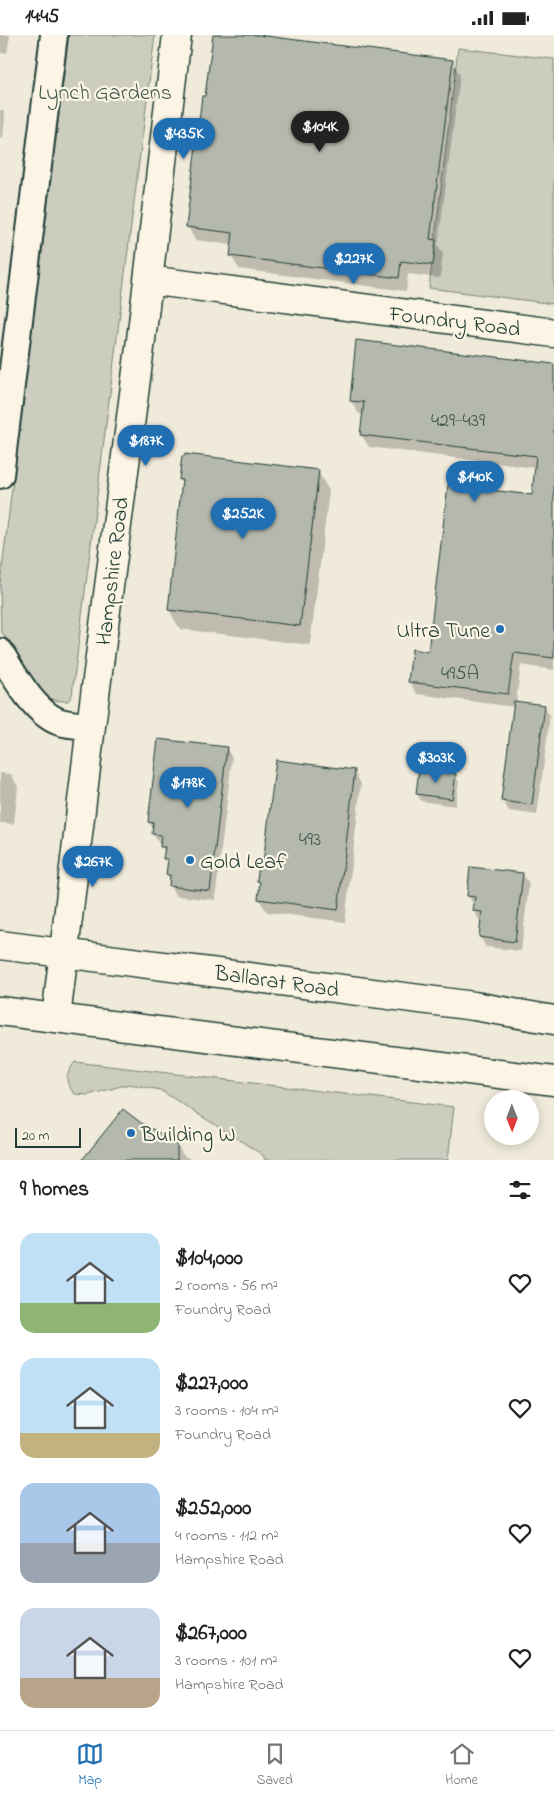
<!DOCTYPE html>
<meta charset="utf-8">
<style>
:root{--surface:#fff;--page:#f2f2f2;--text:#222;--muted:#767676;--line:#e0e0e0;--accent:#1f6fb2}
body{margin:0;font-family:"Indie Flower",sans-serif;background:var(--page);color:var(--text);height:100vh;display:flex;flex-direction:column;font-size:19px;white-space:nowrap}
*{box-sizing:border-box;margin:0}
p{font-size:16px;color:var(--muted)}
.icon{flex:none;width:28px;height:28px;fill:none;stroke:currentColor;stroke-width:2;stroke-linecap:round;stroke-linejoin:round}
.map{position:relative;height:1125px;overflow:hidden}
.side{display:flex;flex-direction:column;background:var(--surface);flex:1}
.side>*{flex:none}
.needle{width:32px;rotate:179deg}
.fabs{position:absolute;left:484px;top:1055px;display:grid;gap:10px}
.fabs a{display:grid;place-items:center;width:55px;height:55px;border-radius:50%;background:var(--surface);box-shadow:0 2px 12px #0003;font-size:25px}
.scale{position:absolute;left:15px;bottom:12px;width:66px;box-sizing:border-box;padding-left:5px;border:2px solid #1f3d34;border-top:0;font-size:14px;line-height:18px;white-space:nowrap;color:#1f3d34;-webkit-text-stroke:4px #fcf5e5;paint-order:stroke}
.price{position:absolute;translate:-50% -42px;padding:0 11px;border-radius:18px;background:var(--accent);color:#fff;font-size:16px;line-height:32px;filter:drop-shadow(0 1px 2px #0008)}
.price::after{content:'';position:absolute;left:50%;top:30px;width:15px;height:11px;margin-left:-8px;background:inherit;clip-path:polygon(0 0,100% 0,50% 100%)}
.price.current{background:#222;color:#fff}
ul{padding:0;list-style:none}
li{display:flex;align-items:center;gap:15px;height:125px;padding:0 20px}
li span{display:grid;place-items:center;flex:none;width:140px;height:100px;border-radius:15px;color:#555}
li>.icon{margin-inline-start:auto}
span .icon{width:60px;height:60px;fill:#fffc;stroke-width:1}
li b{font-size:21px}
h2{display:flex;justify-content:space-between;align-items:center;height:60px;padding:0 20px;font-size:21px}
.status{display:flex;justify-content:space-between;align-items:center;height:35px;padding:0 25px;background:var(--surface);direction:ltr}
.status svg{height:14px;fill:currentColor}
.tab-bar{display:flex;justify-content:space-around;align-items:center;height:70px;border-top:1px solid var(--line);background:var(--surface);font-size:14px;color:var(--muted)}
.tab-bar a{display:grid;justify-items:center;gap:2px}
.tab-bar .current{color:var(--accent)}
.map>svg:first-child{display:block}
.green{fill:#cccdbf;stroke:#76857a}
.shadow{fill:#0003}
.building{fill:#b5b9ad;stroke:#1f3d34}
.lines{fill:none;stroke-linecap:round;stroke-linejoin:round}
.minor-casing{stroke:#1f3d34;stroke-width:30}
.tertiary-casing{stroke:#1f3d34;stroke-width:31}
.trunk-casing{stroke:#1f3d34;stroke-width:31}
.minor{stroke:#fcf5e5;stroke-width:26}
.tertiary{stroke:#fcf5e5;stroke-width:28}
.trunk{stroke:#fcf5e5;stroke-width:28}
.poi-dot{fill:#1f6fb2;stroke:#fcf5e5;stroke-width:2}
.labels{text-anchor:middle;stroke-width:4.5;stroke-linejoin:round;paint-order:stroke}
.number-label{font-size:20px;fill:#445c52}
.park-label{font-size:22px;fill:#425a50;stroke:#fcf5e5}
.street-label{font-size:22px;fill:#1f3d34;stroke:#fcf5e5}
.poi-label{font-size:22px;fill:#1f3d34;stroke:#fcf5e5;text-anchor:start}
</style>
<div class="status"><b>14:45</b><svg viewBox="0 0 49 12"><path d="M0 12V9h3v3zM5 12V6h3v6zM10 12V3h3v9zM15 12V0h3v12zM26 1h20v11H26zM47 4h2v5h-2z"/></svg></div>
<div class="map">
<svg width="554" height="1125" viewBox="0 0 554 1125">
<rect width="100%" height="100%" fill="#efeada"/>
<filter id="ink" filterUnits="userSpaceOnUse"><feTurbulence type="fractalNoise" baseFrequency=".02" numOctaves="2"/><feDisplacementMap in="SourceGraphic" scale="10" xChannelSelector="R" yChannelSelector="G"/><feConvolveMatrix kernelMatrix="1 2 1 2 8 2 1 2 1" color-interpolation-filters="sRGB"/></filter>
<g filter="url(#ink)">
<!-- green -->
<path class="green" d="M69 0H155L72 660 68 666C58 666 51 666 44 659L1 596 0 549Z
M458 13 554 24V269L429 253Z
M75 1027 454 1072 448 1125H265L263 1120 160 1055 129 1049 88 1060 75 1059C64 1047 65 1040 75 1027Z"/>
<!-- shadow -->
<path class="shadow" d="M0 0H10L7 18H0Z
M214 0H248L453 27 460 40 438 210 443 219 440 243 408 239 406 256 239 234 231 221 233 210 195 205 188 192Z
M0 75H3L5 80 3 103 0 102Z
M554 331V635L521 630 516 667 544 671 550 681 537 780 509 776 503 766 515 672 417 659 409 646 533 461 536 433 369 412 361 399 364 379H359L351 366Z
M318 436 329 456 310 610 180 594 169 575 183 449 180 445Z
M226 713 232 723 215 865 176 861 170 851 171 846 168 840 169 830 165 823V819L161 809H159L153 799V794L149 787Z
M354 736 361 749 345 887 267 877 259 864 261 851 258 846Z
M0 738 11 739 18 752 14 789 0 788Z
M455 740 459 747 455 771 421 766 417 759Z
M523 839 529 849 521 916 486 912 480 902 482 886H480L474 876V871L468 860Z
M140 1089 176 1108 183 1120 192 1125H84Z"/>
<!-- building -->
<path class="building" d="M213 0H258L453 25 430 204 436 205 433 230 401 226 399 243 230 221 233 198 186 192 202 61H205Z
M356 305 554 329V623L514 618 508 659 408 647 412 614 428 617 448 450 532 460 536 421 360 400 364 367 350 366Z
M185 419 319 435 300 591 168 575 182 445H179L182 421H185Z
M514 666 545 670 532 770 501 766Z
M158 704 227 712 210 856 169 851 170 840H166L168 824H163L165 812H160L161 800 152 799 153 788 148 787Z
M276 725 355 735 338 875 258 864 260 847 257 846 259 828H263Z
M419 734 456 739 452 764 416 759Z
M470 832 523 838 515 907 479 902 482 877 473 876 475 862 467 861Z
M123 1074 141 1088 177 1107V1125H82Z"/>
<g class="lines">
<defs>
<path id="minor" d="M0 440 54 0
M0 617C13 639 35 679 60 687 70 690 81 690 91 691"/>
<path id="tertiary" d="M148 245 554 298
M56 983 91 691 141 305 177 0"/>
<path id="trunk" d="M0 910 474 971 554 985
M0 976 554 1046"/>
</defs>
<!-- minor casing -->
<use href="#minor" class="minor-casing"/>
<!-- tertiary casing -->
<use href="#tertiary" class="tertiary-casing"/>
<!-- trunk casing -->
<use href="#trunk" class="trunk-casing"/>
<!-- minor -->
<use href="#minor" class="minor"/>
<!-- tertiary -->
<use href="#tertiary" class="tertiary"/>
<!-- trunk -->
<use href="#trunk" class="trunk"/>
</g>
</g>
<!-- markers -->
<g class="poi-dot">
<circle cx="500" cy="594" r="5"/>
<circle cx="190" cy="825" r="5"/>
<circle cx="131" cy="1098" r="5"/>
</g>
<g class="labels">
<!-- number labels -->
<g class="number-label">
<text x="458" y="391">429-439</text>
<text x="460" y="644">495A</text>
<text x="310" y="810">493</text>
</g>
<!-- park labels -->
<g class="park-label">
<text x="105" y="64">Lynch Gardens</text>
</g>
<!-- street labels -->
<g class="street-label">
<text transform="translate(455 285) rotate(7)" y="8">Foundry Road</text>
<text transform="translate(111 536) rotate(-83)" y="8">Hampshire Road</text>
<text transform="translate(277 945) rotate(8)" y="8">Ballarat Road</text>
</g>
<!-- poi labels -->
<g class="poi-label">
<text x="490" y="602" text-anchor="end">Ultra Tune</text>
<text x="200" y="833">Gold Leaf</text>
<text x="141" y="1106">Building W</text>
</g>
</g>
</svg>
<div class="fabs">
<a><svg class="needle" viewBox="-14 -14 28 28"><path d="M0-13l5 13h-10z" fill="#e53935"/><path d="M0 13l5-13h-10z" fill="#767676"/></svg></a>
</div>
<div class="scale">20 m</div>
<b class="price current" style="left:320px;top:118px">$104K</b>
<b class="price" style="left:184px;top:125px">$435K</b>
<b class="price" style="left:354px;top:250px">$227K</b>
<b class="price" style="left:146px;top:432px">$187K</b>
<b class="price" style="left:475px;top:468px">$140K</b>
<b class="price" style="left:243px;top:505px">$252K</b>
<b class="price" style="left:436px;top:749px">$303K</b>
<b class="price" style="left:188px;top:774px">$178K</b>
<b class="price" style="left:93px;top:853px">$267K</b>
</div>
<section class="side">
<h2>9 homes<svg class="icon" aria-label="filters" viewBox="0 0 24 24"><path d="M4 7h16M4 17h16"/><circle cx="9" cy="7" r="2"/><circle cx="15" cy="17" r="2"/></svg></h2>
<ul>
<li><span style="background:linear-gradient(#bfe0f5 70%,#8fb573 0)"><svg class="icon" aria-label="home" viewBox="0 0 24 24"><path d="M3 11l9-7 9 7M6 9v11h12V9"/></svg></span><div><b>$104,000</b><p>2 rooms · 56 m²</p><p>Foundry Road</p></div><svg class="icon" aria-label="heart" viewBox="0 0 24 24"><path d="M12 20l-8-8c-3-5 5-10 8-4 3-6 11-1 8 4z"/></svg></li>
<li><span style="background:linear-gradient(#bfe0f5 75%,#c2b280 0)"><svg class="icon" aria-label="home" viewBox="0 0 24 24"><path d="M3 11l9-7 9 7M6 9v11h12V9"/></svg></span><div><b>$227,000</b><p>3 rooms · 104 m²</p><p>Foundry Road</p></div><svg class="icon" aria-label="heart" viewBox="0 0 24 24"><path d="M12 20l-8-8c-3-5 5-10 8-4 3-6 11-1 8 4z"/></svg></li>
<li><span style="background:linear-gradient(#a9c7e8 60%,#9aa5b1 0)"><svg class="icon" aria-label="home" viewBox="0 0 24 24"><path d="M3 11l9-7 9 7M6 9v11h12V9"/></svg></span><div><b>$252,000</b><p>4 rooms · 112 m²</p><p>Hampshire Road</p></div><svg class="icon" aria-label="heart" viewBox="0 0 24 24"><path d="M12 20l-8-8c-3-5 5-10 8-4 3-6 11-1 8 4z"/></svg></li>
<li><span style="background:linear-gradient(#c9d6e8 70%,#b9a48a 0)"><svg class="icon" aria-label="home" viewBox="0 0 24 24"><path d="M3 11l9-7 9 7M6 9v11h12V9"/></svg></span><div><b>$267,000</b><p>3 rooms · 101 m²</p><p>Hampshire Road</p></div><svg class="icon" aria-label="heart" viewBox="0 0 24 24"><path d="M12 20l-8-8c-3-5 5-10 8-4 3-6 11-1 8 4z"/></svg></li>
</ul>
</section>
<nav class="tab-bar">
<a class="current"><svg class="icon" aria-label="map" viewBox="0 0 24 24"><path d="M3 6l6-2 6 2 6-2v14l-6 2-6-2-6 2zM9 4v14M15 6v14"/></svg>Map</a>
<a><svg class="icon" aria-label="saved" viewBox="0 0 24 24"><path d="M7 4h10v16l-5-4-5 4z"/></svg>Saved</a>
<a><svg class="icon" aria-label="home" viewBox="0 0 24 24"><path d="M3 11l9-7 9 7M6 9v11h12V9"/></svg>Home</a>
</nav>
